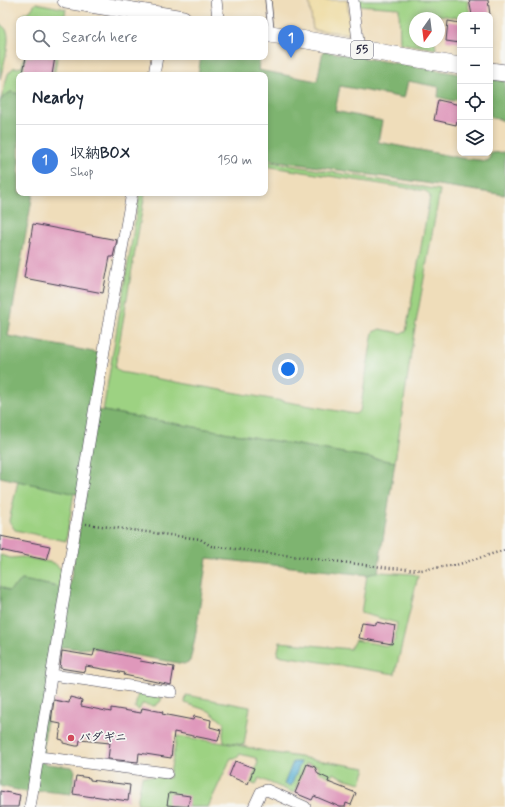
<!DOCTYPE html>
<meta charset="utf-8">
<style>
:root{--surface:#fff;--page:#f6f6f7;--text:#1f2937;--muted:#747a83;--line:#e0e1e3;--accent:#d1495b}
body{margin:0;font-family:Mynerve,"Klee One",sans-serif;background:var(--page);color:var(--text)}
.controls{position:absolute;right:12px;top:12px;display:grid;overflow:hidden;border-radius:8px;box-shadow:0 2px 6px #0003}
.controls button{width:36px;height:36px;display:grid;place-items:center;padding:0;border:0;border-bottom:1px solid var(--line);background:var(--surface);color:var(--text);font:20px sans-serif}
.compass{position:absolute;left:409px;top:12px;width:36px;height:36px;border-radius:50%;background:var(--surface);box-shadow:0 2px 6px #0003;rotate:194deg}
.you{position:absolute;left:288px;top:369px;width:14px;height:14px;margin:-10px;border:3px solid #fff;border-radius:50%;background:#1a73e8;box-shadow:0 0 0 6px #1a73e833}
.badge{display:grid;place-items:center;width:26px;height:26px;border-radius:50%;background:var(--accent);color:#fff;font-size:13px;font-weight:700}
.pin{position:absolute;translate:-50% -33px;filter:drop-shadow(0 1px 2px #0008)}
.pin::after{content:'';position:absolute;top:21px;width:14px;height:12px;background:inherit;clip-path:polygon(0 0,100% 0,50% 100%)}
.list{margin:0;padding:0;list-style:none}
h2{display:flex;justify-content:space-between;align-items:center;height:52px;margin:0;padding:0 16px;font-size:17px}
h2 small{font-size:13px;font-weight:400;color:var(--muted)}
.list li{display:grid;grid-template-columns:26px 1fr auto;gap:12px;align-items:center;box-sizing:border-box;height:72px;padding:0 16px;border-top:1px solid var(--line)}
.list b{display:block;font-size:15px;white-space:nowrap}
.list p{margin:0;font-size:13px;white-space:nowrap;color:var(--muted)}
.list em{font-size:13px;font-style:normal;color:var(--muted)}
.icon{flex:none;width:22px;height:22px;fill:none;stroke:currentColor;stroke-width:2;stroke-linecap:round;stroke-linejoin:round}
.map{position:relative;flex:none;width:505px;height:807px;overflow:hidden}
.search{position:absolute;background:var(--surface);box-shadow:0 2px 6px #0003;left:16px;top:16px;width:252px;height:44px;display:flex;align-items:center;gap:10px;box-sizing:border-box;padding:0 14px;border-radius:8px;color:var(--muted);font-size:15px}
.panel{position:absolute;background:var(--surface);box-shadow:0 2px 6px #0003;left:16px;top:72px;width:252px;height:124px;border-radius:8px}
.map>svg:first-child{display:block}
.green{fill:#9dd282;stroke:#607a5e}
.forest{fill:#7eb470;stroke:#506b56}
.sand{fill:#eeda9e;stroke:#887e6c}
.water{fill:#54add1;stroke:#3b6886}
.building{fill:#df98bb}
.lines{fill:none;stroke-linecap:round;stroke-linejoin:round}
.lane-casing{stroke:#413e4e;stroke-width:7}
.street-casing{stroke:#413e4e;stroke-width:12}
.primary-casing{stroke:#413e4e;stroke-width:18}
.path{stroke:#413e4e;stroke-width:2.5;stroke-dasharray:1 3;stroke-linecap:butt}
.lane{stroke:#fff;stroke-width:5.5}
.street{stroke:#fff;stroke-width:11}
.primary{stroke:#fff;stroke-width:17}
.poi-dot{fill:#d1495b;stroke:#f6f6f2;stroke-width:1.5}
.labels{text-anchor:middle;dominant-baseline:central;stroke-width:3.5;stroke-linejoin:round;paint-order:stroke}
.shield{fill:#f6f6f2;stroke:#626272;stroke-width:1}
.shield-label{font-size:11px;font-weight:bold;fill:#22223b}
.poi-label{font-size:12px;font-weight:bold;fill:#22223b;stroke:#f6f6f2;text-anchor:start}
</style>
<div class="map">
<svg width="505" height="807" viewBox="0 0 505 807">
<rect width="100%" height="100%" fill="#f6f6f2"/>
<filter id="ink" filterUnits="userSpaceOnUse"><feTurbulence type="fractalNoise" baseFrequency=".025" numOctaves="2"/><feDisplacementMap in="SourceGraphic" scale="8" xChannelSelector="R" yChannelSelector="G"/><feConvolveMatrix kernelMatrix="1 2 1 2 8 2 1 2 1" color-interpolation-filters="sRGB"/></filter>
<filter id="wash" filterUnits="userSpaceOnUse"><feTurbulence type="fractalNoise" baseFrequency=".012" numOctaves="4" result="noise"/><feDisplacementMap in="SourceGraphic" scale="16" xChannelSelector="R" yChannelSelector="G"/><feGaussianBlur stdDeviation="0.9" result="paint"/><feColorMatrix in="noise" values="0 0 0 0 0 0 0 0 0 0 0 0 0 0 0 0 0 1.4 0 .05"/><feComposite in="paint" operator="in"/></filter>
<g filter="url(#wash)">
<rect width="100%" height="100%" fill="#efddba"/>
<path class="green" d="M356 0H467L470 15H460V18L433 14V18H415V42H435L436 49 400 43 399 8 357 5Z
M36 3 66 9 64 19H20L24 13 30 11Z
M0 24C2 25 5 28 7 31 11 41 3 67 0 79Z
M24 57H57L54 75H19V94L11 92 4 96 0 102 8 74 13 68 22 67Z
M265 161 440 190 413 339 395 462 103 411 140 193H145L115 368 120 372 355 414 360 411 373 332 380 329 400 333 406 332 430 196 426 191 265 166Z
M18 481 74 493 66 541 15 530 9 521Z
M0 555 11 558 22 557 54 563 61 569 60 587 22 580 9 591 0 586Z
M379 572 413 574 418 576 395 674 277 655 280 642 350 649 355 640 388 646 395 640 397 623 361 613 367 575Z
M138 693 162 698 160 702 155 706 142 704 139 710 135 708Z
M186 695 250 707 244 745 224 742 223 735 224 723 209 711 185 703Z
M177 736 237 745 269 752 366 768 361 783 346 779 333 773 331 777 319 772 318 766 306 763 294 793 259 778 256 785 251 783 258 762 256 758 240 754 237 758H231L208 807H167L137 803 142 776 169 778Z"/>
<path class="forest" d="M323 51 460 74V97L453 101 438 97 439 87 408 81 404 98 340 86 335 111 382 121 378 142 461 158 488 161 491 153 505 152V195L265 159V75H198L201 57H260L258 70 317 81Z
M490 79 505 81V121L497 119 490 117Z
M11 92 19 94V193H33L8 336 99 353 92 409 395 462 378 572 367 575 207 558 195 638 190 661 184 664 94 648 79 649 63 647 54 650 42 762 47 764 72 767 75 771 71 794 44 791 35 792H26L0 786V586L9 591 22 580 69 589 85 496 0 477V102L4 96Z"/>
<path class="sand" d="M309 0H347L351 34 313 30Z"/>
<path class="water" d="M293 762H301L291 786 284 784Z"/>
<g id="blocks">
<path class="building" d="M469 0H488L490 15H472Z
M448 21 460 23V43L446 41Z
M26 57H55L52 75H33L23 73Z
M438 100 460 105V121H457L456 125 434 120Z
M33 224 117 240 113 257H110L103 293 24 278Z
M0 536 50 546 46 560 0 550Z
M376 622 395 626 392 644 359 638 362 623 376 625Z
M95 649 141 659 140 661 174 667 171 685 124 675 125 673 86 666 85 672 60 668 62 651 93 656Z
M70 697 82 700 81 706 111 712V708L141 713 142 708 163 712 162 714 193 720 194 716 211 720 210 727 221 730 218 741 174 732 171 758 139 753 138 762 108 759 110 743 80 740 79 746H76L63 743V740L59 739 61 724 51 722 54 700 69 703Z
M235 761 254 768 248 784 229 776Z
M307 764 315 767 318 774 329 779 328 782 356 793 351 805 346 803 345 807H340L314 796 312 800 295 793Z
M76 776 90 778V780L130 785 128 801 93 796V797L73 794Z
M0 791 20 795 18 807H0Z
M169 793 190 796 188 807 167 805Z"/>
</g>
</g>
<g filter="url(#ink)">
<use href="#blocks" fill-opacity="0" stroke="#413e4e" stroke-width="1"/>
<g class="lines">
<g class="lane-casing">
<path id="lane" d="M268 0 271 31"/>
</g>
<g class="street-casing">
<path id="street" d="M216 0 218 19
M353 0 359 49
M154 75 157 57
M52 675 172 692
M39 757 167 773
M30 807 107 332 132 193
M254 807 261 792 267 790 305 807"/>
</g>
<g class="primary-casing">
<path id="primary" d="M66 0 183 19
M265 33 460 66
M490 71 505 73"/>
</g>
<path class="path" d="M86 524 200 539 211 546 390 568 421 570 456 565 505 550"/>
<use href="#lane" class="lane"/>
<use href="#street" class="street"/>
<use href="#primary" class="primary"/>
</g>
</g>
<circle class="poi-dot" cx="71" cy="738" r="4"/>
<g class="labels">
<rect class="shield" x="351" y="41" width="22" height="18" rx="3"/>
<g class="shield-label">
<text x="362" y="50">55</text>
</g>
<g class="poi-label">
<text x="79" y="738">バダギニ</text>
</g>
</g>
</svg>
<div class="controls">
<button>+</button>
<button>−</button>
<button><svg class="icon" aria-label="locate" viewBox="0 0 24 24"><circle cx="12" cy="12" r="6"/><path d="M12 2v4M12 18v4M2 12h4M18 12h4"/></svg></button>
<button><svg class="icon" aria-label="layers" viewBox="0 0 24 24"><path d="M12 4l9 5-9 5-9-5zM3 14l9 5 9-5"/></svg></button>
</div>
<svg class="compass" viewBox="-18 -18 36 36"><path d="M0-13l5 13h-10z" fill="#e53935"/><path d="M0 13l5-13h-10z" fill="#747a83"/></svg>
<div class="you"></div>
<div class="pin badge" style="left:291px;top:58px;background:#3f7fe0">1</div>
<div class="search"><svg class="icon" aria-label="search" viewBox="0 0 24 24"><circle cx="10" cy="10" r="6"/><path d="M15 15l6 6"/></svg>Search here</div>
<section class="panel">
<h2>Nearby<small></small></h2>
<ul class="list">
<li><span class="badge" style="background:#3f7fe0">1</span><div><b>収納BOX</b><p>Shop</p></div><em>150 m</em></li>
</ul>
</section>
</div>
